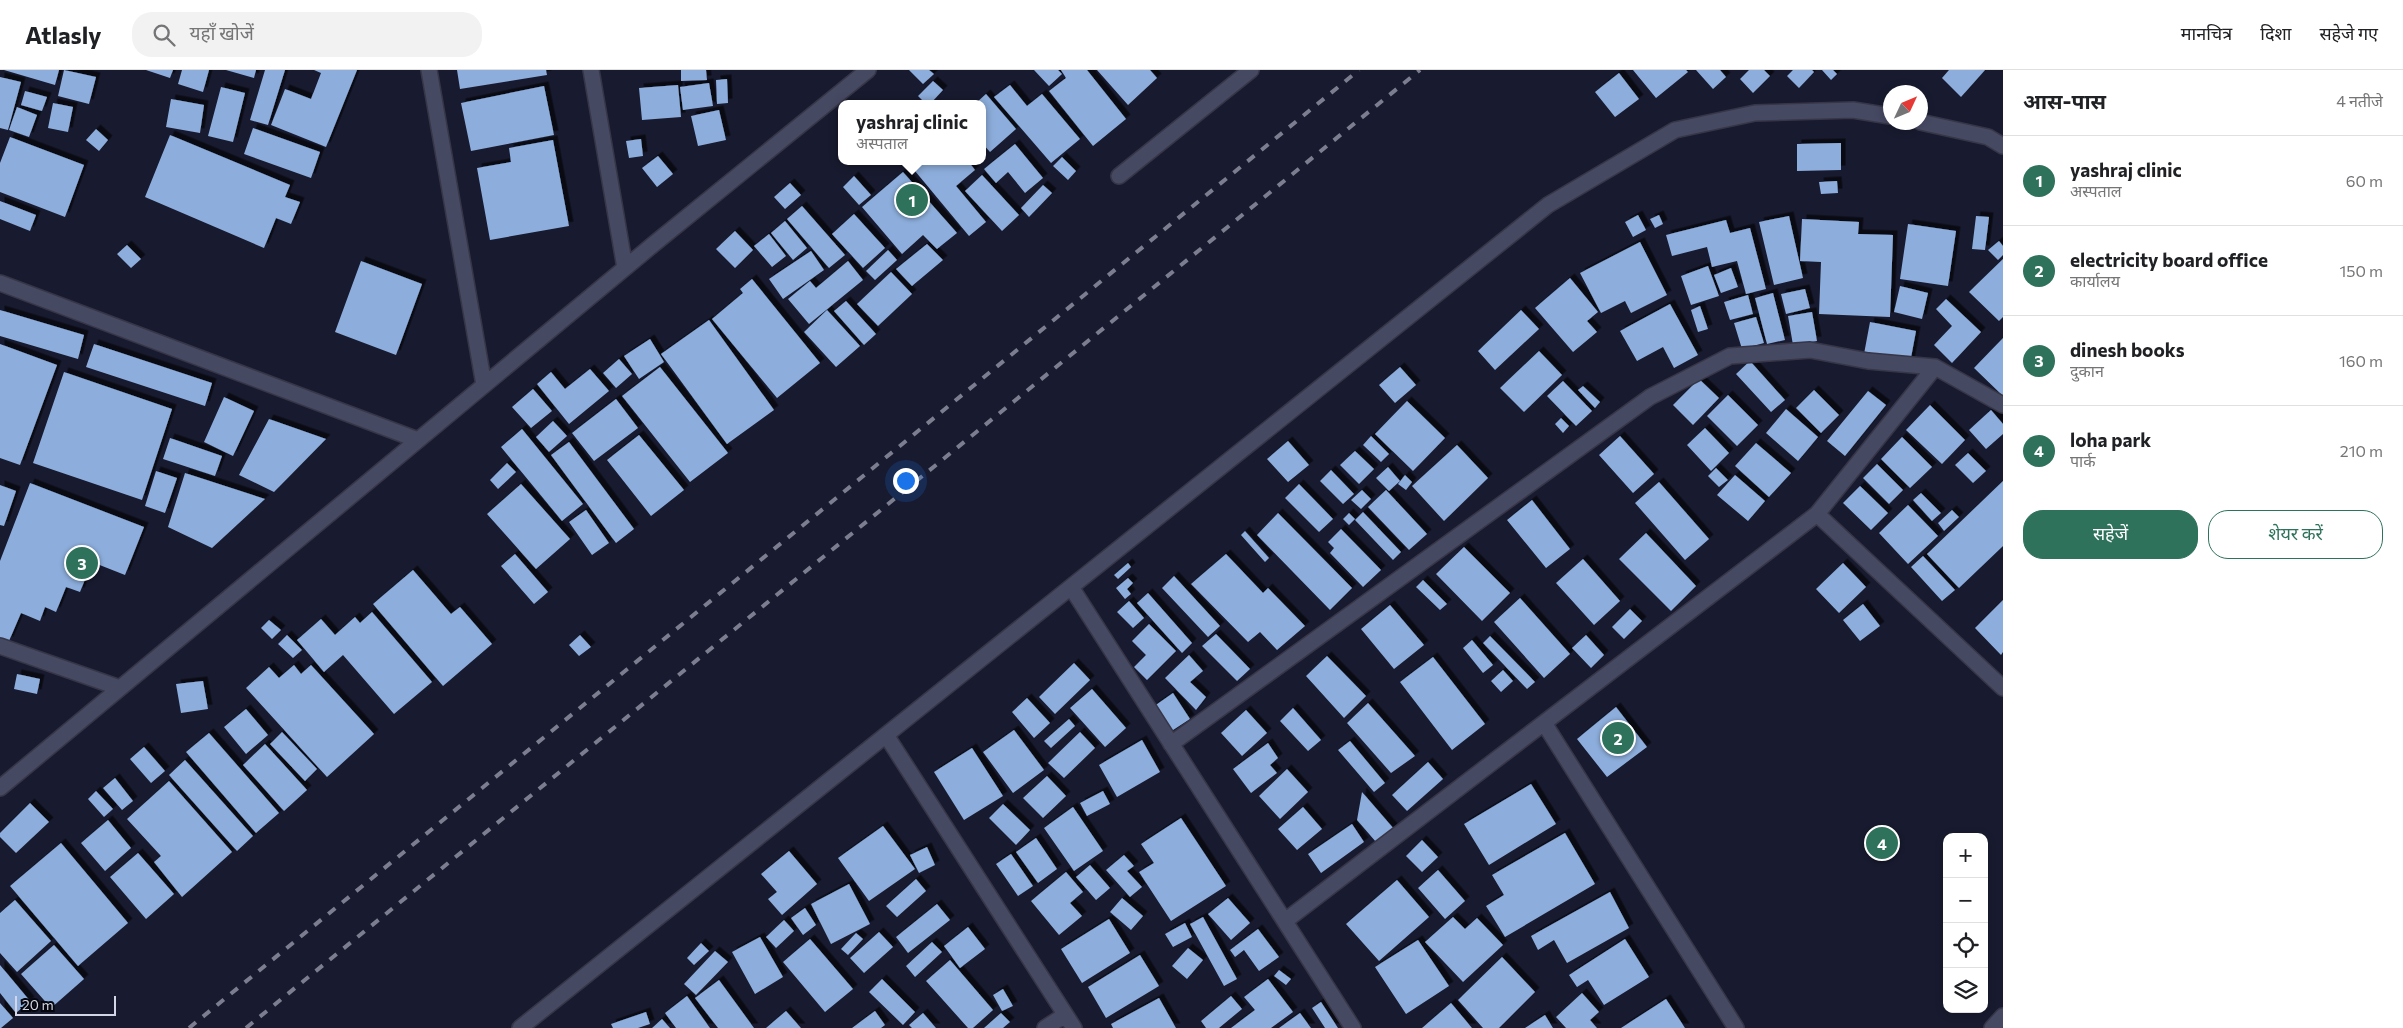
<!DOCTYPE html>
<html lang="hi">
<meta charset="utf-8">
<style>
:root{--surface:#fff;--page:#f2f2f2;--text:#202124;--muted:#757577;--line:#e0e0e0;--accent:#2f725c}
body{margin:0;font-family:Commissioner,"Noto Sans Devanagari",sans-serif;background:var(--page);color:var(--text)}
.controls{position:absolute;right:15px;bottom:15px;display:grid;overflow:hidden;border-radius:10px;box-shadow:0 2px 8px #0003}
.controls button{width:45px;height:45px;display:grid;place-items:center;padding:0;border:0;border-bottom:1px solid var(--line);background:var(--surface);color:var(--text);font:25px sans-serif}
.compass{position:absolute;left:1883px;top:15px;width:45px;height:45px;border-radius:50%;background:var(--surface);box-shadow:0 2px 8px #0003;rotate:46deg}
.scale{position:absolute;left:15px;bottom:12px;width:101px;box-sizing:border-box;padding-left:5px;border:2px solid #d4d6e5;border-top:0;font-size:14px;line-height:18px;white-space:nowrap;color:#d4d6e5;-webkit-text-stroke:4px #05060e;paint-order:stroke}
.you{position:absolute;left:905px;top:410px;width:18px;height:18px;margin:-12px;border:4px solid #fff;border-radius:50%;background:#1a73e8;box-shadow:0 0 0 8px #1a73e833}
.badge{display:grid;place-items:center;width:32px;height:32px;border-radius:50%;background:var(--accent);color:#fff;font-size:16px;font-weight:700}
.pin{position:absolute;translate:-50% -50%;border:2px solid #fff;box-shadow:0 1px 5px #0006}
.popup{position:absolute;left:838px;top:30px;width:148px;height:65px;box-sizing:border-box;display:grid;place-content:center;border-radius:10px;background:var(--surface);filter:drop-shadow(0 1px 4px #0005);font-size:16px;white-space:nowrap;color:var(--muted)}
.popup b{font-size:19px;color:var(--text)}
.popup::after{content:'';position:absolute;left:50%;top:100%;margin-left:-10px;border:10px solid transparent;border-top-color:var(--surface)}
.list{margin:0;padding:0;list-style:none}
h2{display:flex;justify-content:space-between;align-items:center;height:65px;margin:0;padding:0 20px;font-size:21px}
h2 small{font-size:16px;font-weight:400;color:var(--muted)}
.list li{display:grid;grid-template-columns:32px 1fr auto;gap:15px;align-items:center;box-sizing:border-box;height:90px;padding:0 20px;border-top:1px solid var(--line)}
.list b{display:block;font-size:19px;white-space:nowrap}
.list p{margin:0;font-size:16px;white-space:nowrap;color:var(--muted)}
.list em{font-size:16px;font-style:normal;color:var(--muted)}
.actions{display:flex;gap:10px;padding:15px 20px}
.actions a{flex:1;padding:11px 0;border:1px solid var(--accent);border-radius:20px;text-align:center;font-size:18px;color:var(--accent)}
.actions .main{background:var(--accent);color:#fff}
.icon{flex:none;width:28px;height:28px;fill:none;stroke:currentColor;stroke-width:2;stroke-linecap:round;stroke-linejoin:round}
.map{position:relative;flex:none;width:2003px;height:958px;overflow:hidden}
header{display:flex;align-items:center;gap:30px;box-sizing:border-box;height:70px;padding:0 25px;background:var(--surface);border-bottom:1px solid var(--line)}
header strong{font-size:24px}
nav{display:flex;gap:28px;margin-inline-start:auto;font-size:18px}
.search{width:350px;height:45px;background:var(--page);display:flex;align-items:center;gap:12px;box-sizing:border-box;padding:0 18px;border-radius:20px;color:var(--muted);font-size:19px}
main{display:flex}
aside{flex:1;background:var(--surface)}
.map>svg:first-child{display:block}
.building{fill:#8daedc;filter:url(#shadow)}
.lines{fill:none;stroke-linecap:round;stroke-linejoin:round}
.minor-casing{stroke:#373648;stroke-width:18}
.minor{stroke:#464962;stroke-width:15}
.rail{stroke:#7c7e90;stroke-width:4;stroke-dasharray:9 9;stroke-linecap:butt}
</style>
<header>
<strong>Atlasly</strong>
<div class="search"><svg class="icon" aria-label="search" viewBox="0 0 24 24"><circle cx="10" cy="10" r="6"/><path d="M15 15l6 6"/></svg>यहाँ खोजें</div>
<nav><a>मानचित्र</a><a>दिशा</a><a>सहेजे गए</a></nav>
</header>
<main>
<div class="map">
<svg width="2003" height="958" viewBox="0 0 2003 958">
<defs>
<filter id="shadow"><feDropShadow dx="4.5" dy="-4.5" stdDeviation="0" flood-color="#0009"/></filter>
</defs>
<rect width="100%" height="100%" fill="#181a2f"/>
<path class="building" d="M4 0H59L55 15Z
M64 0 96 7 89 34 58 26Z
M146 0H173L170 8Z
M182 0H209L203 22 178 14Z
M226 0H256L254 8Z
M265 0H285L268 55 250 50Z
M314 0H357L326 77 271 55 285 19 311 29 321 3Z
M457 0H546L547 5 460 19Z
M681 0H706L707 10 681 11Z
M909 0H929L934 4 923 14Z
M1034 0H1058L1062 4 1049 16Z
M1061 0H1087L1126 49 1093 76 1049 21 1066 8Z
M1097 0H1150L1157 8 1128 35Z
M1633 0H1686L1688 2 1656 28Z
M1696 0H1720L1726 7 1713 19Z
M1749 0H1764L1770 6 1753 23 1740 9Z
M1793 0H1812L1814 2 1799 18 1787 6Z
M1822 0H1833L1837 4 1831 10Z
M1949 0H1985L1961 27 1942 8Z
M1619 3 1639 29 1615 47 1595 22Z
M0 7 21 12 8 60 0 58Z
M727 9 728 33 717 34 716 10Z
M933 11 943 20 930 34H926L918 26Z
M709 13 713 36 683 40 680 17Z
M678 15 681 47 642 50 639 18Z
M1010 15 1027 36 1042 24 1080 69 1051 93 994 27Z
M544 16 554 65 471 81 461 33Z
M221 17 245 23 233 72 208 66Z
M25 21 47 27 42 41 21 35Z
M986 24 1016 59 990 82 982 73V34H975Z
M171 29 204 35 200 63 166 57Z
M53 33 73 37 68 62 48 58Z
M17 37 37 45 29 67 9 60Z
M719 40 726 70 698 76 691 46Z
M253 58 320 82 311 108 244 84Z
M96 59 108 70 99 81 86 70Z
M170 65 290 115 285 127 300 132 291 154 276 148 264 178 145 127Z
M10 67 84 95 65 147 0 122V93Z
M641 69 643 86 629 88 626 71Z
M553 70 569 156 490 170 477 98 511 92 509 78Z
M1841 73V100L1797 101V74Z
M1015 74 1043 108 1025 123 1008 102 996 113 984 99Z
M658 86 673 104 657 117 642 98Z
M1062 87 1076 101 1068 110 1053 96Z
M915 91H968L975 100 956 116 986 152 969 166 910 95Z
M903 102 957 163 937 179 923 165 902 184 862 137Z
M982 105 1019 145 1002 161 965 121Z
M854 106 871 125 859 135 843 117Z
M1837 111 1838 123 1821 124 1819 112Z
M790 113 801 125 785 139 774 127Z
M1043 115 1052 123 1029 147 1021 138Z
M0 131 36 145 30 161 0 149Z
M802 136 845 185 829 198 787 149Z
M854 144 885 178 863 198 832 164Z
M1638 145 1646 160 1633 167 1625 152Z
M1659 145 1663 154 1655 158 1650 149Z
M1789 146 1803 208 1774 215 1759 152Z
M1976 146 1989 147 1985 180 1972 179Z
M1802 149 1859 152 1858 164 1893 165 1890 247 1819 244 1821 192 1800 191Z
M1726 150 1730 163 1750 158 1766 219 1746 224 1737 191 1712 197 1707 177 1672 186 1666 165Z
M785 151 807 178 793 190 771 163Z
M1908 154 1956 161 1948 216 1900 209Z
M735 161 753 180 735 198 716 179Z
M769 164 786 186 772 197 754 176Z
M1999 171 2003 176V185L1998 190 1988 180Z
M1640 172 1667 225 1631 243 1625 231 1601 243 1580 203Z
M927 174 943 190 912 216 896 199Z
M127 175 141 189 131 198 117 184Z
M888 180 897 190 875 210 866 201Z
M811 181 824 200 783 229 769 209Z
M2003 189V247L1999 251 1969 222Z
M361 191 422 214 396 285 335 262Z
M848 191 863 210 809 254 788 229 810 211 816 218Z
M1708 196 1719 226 1691 235 1681 206Z
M1731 198 1738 217 1721 223 1714 205Z
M891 202 912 224 878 256 857 234Z
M1570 208 1598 242 1587 251 1597 262 1573 282 1535 238Z
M752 209 820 293 777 328 712 249 743 223 740 219Z
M1900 216 1928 223 1922 249 1894 242Z
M1805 219 1810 238 1786 244 1781 224Z
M1773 223 1785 270 1767 274 1755 228Z
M1748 225 1753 244 1730 250 1724 232Z
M1946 229 1981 262 1952 293 1934 275 1952 256 1936 239Z
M846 231 876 264 864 275 834 241Z
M1670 234 1698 285 1674 298 1663 277 1637 291 1620 261Z
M1700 236 1708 259 1698 262 1691 240Z
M0 240 84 265 78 289 0 266Z
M827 240 860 276 836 297 804 262Z
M1521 240 1539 259 1495 300 1478 281Z
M1812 242 1817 271 1793 275 1788 246Z
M1756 247 1764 273 1742 279 1734 253Z
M709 250 774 340 727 374 661 284Z
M1870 252 1916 261 1910 293 1864 284Z
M2003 268V326L1974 298Z
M650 269 664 292 639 309 624 286Z
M0 274 57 295 20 395 0 388Z
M94 274 212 313 205 336 86 297Z
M1539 281 1562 305 1524 342 1500 318Z
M619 289 632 304 616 318 603 303Z
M1750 291 1785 330 1771 342 1736 304Z
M660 297 728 383 690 412 622 326Z
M1400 297 1416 315 1395 333 1379 315Z
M590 299 609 321 569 354 537 314 551 302 565 319Z
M64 302 172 339 142 430 33 393Z
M1699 309 1719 328 1693 355 1673 335Z
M1563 311 1592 341 1576 356 1547 326Z
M1583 316 1600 332 1595 338 1578 320Z
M533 319 552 341 531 358 512 337Z
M1814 320 1839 345 1821 363 1796 338Z
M1868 321 1886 335 1845 386 1827 371Z
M1728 325 1758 355 1737 376 1707 346Z
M224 327 254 341 233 386 204 372Z
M616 329 638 358 594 391 572 363Z
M1407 331 1445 368 1413 401 1375 364Z
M1930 335 1965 370 1942 394 1906 360Z
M1786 339 1818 367 1798 391 1766 363Z
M1991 340 2003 354V364L1986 379 1969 360Z
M1561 348 1569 356 1563 363 1555 354Z
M269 349 326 369 274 422 239 405Z
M553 351 567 366 549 382 536 367Z
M1705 358 1729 383 1711 401 1687 375Z
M522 359 583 434 562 451 501 377Z
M639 365 684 420 651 446 607 390Z
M1371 366 1389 384 1381 392 1363 375Z
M1620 366 1654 404 1633 423 1599 385Z
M1902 367 1932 397 1910 418 1881 389Z
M170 368 222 386 215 406 163 389Z
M1288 371 1309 395 1288 412 1267 389Z
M569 372 634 459 616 473 551 385Z
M1756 373 1791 403 1769 427 1735 396Z
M1457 375 1488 408 1444 451 1412 416Z
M1355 381 1374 399 1359 414 1340 395Z
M1968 383 1986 401 1973 413 1955 395Z
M507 393 516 402 498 419 490 410Z
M1877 394 1903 420 1889 434 1863 408Z
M1388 397 1400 411 1389 421 1376 408Z
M1716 398 1728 410 1719 417 1708 406Z
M1331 400 1354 424 1343 434 1320 411Z
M156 401 177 408 165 443 145 436Z
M185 403 265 429 212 478 168 457Z
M1405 405 1412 412 1406 420 1398 414Z
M1735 405 1765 431 1748 451 1717 425Z
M2003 411V476L1959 518 1927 484Z
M1659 412 1709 469 1685 490 1635 433Z
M30 413 144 457 125 505 92 492 80 522 66 517 56 542 45 537 40 551 21 543 9 571 0 568V491Z
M521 414 570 469 536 499 487 444Z
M1299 414 1333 449 1319 462 1285 428Z
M0 415 16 421 4 456 0 455Z
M1860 416 1888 443 1871 460 1843 433Z
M1362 420 1371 429 1361 439 1351 430Z
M1386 420 1427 464 1409 480 1368 437Z
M1921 423 1941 443 1932 451 1913 430Z
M1532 430 1570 479 1546 498 1507 450Z
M1908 435 1938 466 1908 494 1879 463Z
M586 440 609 473 592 485 569 452Z
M1952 440 1959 447 1944 461 1938 453Z
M1363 442 1401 482 1393 490 1355 450Z
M1278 443 1352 518 1330 540 1257 465Z
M1349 443 1355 449 1349 455 1343 449Z
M1341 459 1381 500 1363 517 1330 483 1334 478 1328 472Z
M1245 461 1269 488 1265 492 1241 465Z
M1646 463 1696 516 1671 541 1619 489Z
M1464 477 1510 523 1482 551 1436 504Z
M515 484 548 522 534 534 501 496Z
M1226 484 1263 523 1268 518 1305 556 1277 580 1260 562 1248 572 1191 514Z
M1923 486 1955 520 1942 531 1911 497Z
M1583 489 1620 531 1594 555 1556 513Z
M1128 493 1131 497 1118 509 1114 505Z
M1843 493 1866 517 1839 543 1816 519Z
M413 500 451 544 460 537 492 574 443 616 373 534Z
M1174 506 1220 556 1208 567 1162 518Z
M1128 508 1133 513 1127 519 1131 524 1125 529 1116 518Z
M1423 510 1447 534 1440 540 1416 517Z
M1148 523 1192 573 1182 583 1137 533Z
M1520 528 1570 584 1544 608 1494 552Z
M2003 530V582L2001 585 1975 558Z
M1129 531 1144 548 1133 558 1117 542Z
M1863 534 1880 556 1860 571 1843 550Z
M1390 535 1424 575 1394 599 1361 559Z
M1630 539 1642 551 1624 569 1612 557Z
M372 542 432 612 394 644 343 585 324 602 297 570 321 549 335 565 355 547 360 553Z
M269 550 281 560 272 569 261 558Z
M1149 554 1176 581 1147 610 1134 597 1146 585 1132 571Z
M1216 564 1250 599 1237 611 1202 576Z
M287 565 302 580 293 588 278 574Z
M580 565 591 577 579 586 569 575Z
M1586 565 1604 585 1591 598 1572 578Z
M1490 566 1535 612 1527 619 1483 573Z
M1472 570 1493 595 1483 603 1463 578Z
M1189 585 1203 601 1190 612 1206 627 1196 640 1165 608Z
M1327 586 1366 626 1344 648 1306 606Z
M1433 587 1485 654 1452 680 1400 612Z
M1074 593 1090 610 1055 644 1039 627Z
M294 595 301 604 311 595 374 664 327 707 246 618 269 597 279 608Z
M1503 600 1513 611 1501 622 1491 611Z
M17 604 40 609 37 624 14 619Z
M203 611 208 639 181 643 176 614Z
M1092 619 1126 658 1105 677 1070 638Z
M1173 623 1190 649 1170 662 1153 637Z
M1027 628 1050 653 1034 668 1012 642Z
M1368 633 1415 686 1391 703 1347 653Z
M1616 637 1647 677 1607 707 1577 669Z
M1293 638 1321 670 1308 681 1280 651Z
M246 639 268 665 246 684 224 657Z
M1246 640 1267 663 1242 686 1221 663Z
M1069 649 1075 656 1051 678 1044 671Z
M1014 660 1044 700 1013 723 983 682Z
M282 662 317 699 305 711 270 674Z
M1080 662 1095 678 1064 708 1048 693Z
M209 663 279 743 256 763 186 682Z
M1142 670 1160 702 1117 727 1099 695Z
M1350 671 1385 713 1374 722 1338 680Z
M1268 673 1278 688 1270 695 1277 703 1251 723 1233 699Z
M265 674 307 720 284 741 243 695Z
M144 677 165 701 151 713 130 689Z
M972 678 1003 726 964 750 934 702Z
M185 690 253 766 237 781 169 705Z
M1428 692 1443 709 1407 741 1392 725Z
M1287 699 1308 722 1280 749 1259 726Z
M1047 706 1066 726 1043 748 1023 728Z
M115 708 133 731 122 740 103 718Z
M169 711 232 782 182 827 154 792 161 786 127 749Z
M1531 714 1556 754 1489 795 1464 754Z
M96 721 113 739 104 747 88 729Z
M1103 721 1110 734 1087 746 1080 733Z
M1362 722 1394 759 1376 772 1357 750Z
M30 733 49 752 16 783 0 767V763Z
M1003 734 1030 760 1016 775 989 748Z
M1073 737 1103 781 1074 801 1044 758Z
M1303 737 1322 759 1297 780 1278 759Z
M1181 748 1226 816 1171 851 1139 802 1154 793 1141 774Z
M108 750 131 778 105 801 81 773Z
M1352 754 1364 772 1321 803 1308 784Z
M883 756 915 799 869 831 838 788Z
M1565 763 1595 814 1505 867 1486 836 1504 825 1492 805Z
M1036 768 1057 799 1038 813 1016 782Z
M1422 770 1438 787 1422 802 1406 786Z
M61 773 128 853 78 896 10 816Z
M927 777 935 795 919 803 910 785Z
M789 781 817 814 782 845 768 829 777 822 761 804Z
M138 783 174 824 146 849 110 807Z
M1011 784 1033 816 1018 826 996 794Z
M1124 785 1134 796 1127 801 1142 817 1130 827 1106 800Z
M1090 795 1110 818 1096 830 1076 807Z
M1438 800 1465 831 1445 849 1418 818Z
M1066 802 1083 822 1070 833 1082 846 1059 865 1031 831Z
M916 809 926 821 897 847 886 836Z
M1397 810 1429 847 1379 891 1346 854Z
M849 814 870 854 831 874 811 834Z
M1610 822 1629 858 1567 893 1554 870 1538 880 1531 866Z
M1122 828 1143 846 1131 860 1110 842Z
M1228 828 1250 853 1231 870 1208 844Z
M15 830 51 871 17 902 0 883V843Z
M937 834 950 850 908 883 896 867Z
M805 838 816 855 803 865 791 848Z
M1203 847 1237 909 1224 916 1190 854Z
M1453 847 1465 859 1477 848 1503 875 1463 912 1425 872Z
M1109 849 1130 883 1082 913 1061 879Z
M784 850 794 861 776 878 766 867Z
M1185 853 1192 867 1173 877 1165 864Z
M968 857 985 879 960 898 944 876Z
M1258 859 1279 887 1259 901 1244 880 1235 887 1230 880Z
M879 862 893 877 864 903 850 888Z
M856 863 863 869 848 885 841 879Z
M760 867 783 907 755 924 732 882Z
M810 869 853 919 825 942 783 892Z
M1625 869 1649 907 1604 935 1588 910 1577 917 1569 905Z
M1418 870 1449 916 1406 944 1375 897Z
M932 872 942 882 915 907 906 896Z
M701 873 709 881 694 895 687 888Z
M54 875 84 909 51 938 21 904Z
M1188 878 1203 890 1187 909 1172 896Z
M715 881 728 892 696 925 684 914Z
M1140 885 1159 916 1106 948 1088 917Z
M1502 887 1535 922 1499 958H1483L1458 930Z
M950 890 993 940 973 958H968L926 911Z
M0 895 30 931 16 943 0 923Z
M1279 900 1291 909 1286 915 1274 906Z
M882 909 915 942 903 955 869 922Z
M1268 909 1293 942 1271 958H1231L1255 940 1244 927Z
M719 910 754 958H718L695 928Z
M1003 919 1013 936 1002 941 993 925Z
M1582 923 1599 942 1590 950 1597 958H1566L1556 947Z
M687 926 710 958H676L665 943Z
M1231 926 1242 939 1219 958H1206L1201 951Z
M1159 928 1176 958H1113L1111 954Z
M1666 929 1685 958H1621Z
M1321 932 1338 958H1325L1312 938Z
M0 933 13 948 1 958H0Z
M1451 933 1472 958H1422Z
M786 941 801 958H766Z
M875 941 885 955 881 958H852Z
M646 942 650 954 638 958H613L611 954Z
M923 943 936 958H912L909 955Z
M1001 943 1010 952 1003 958H984Z
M1300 943 1311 958H1279Z
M1545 945 1553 958H1525Z
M662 949 670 958H652Z"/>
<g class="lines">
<g class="minor-casing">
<path id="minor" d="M429 0 484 315
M591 0 625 198
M1920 52 1988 67 2003 76
M1119 106 1251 0
M0 213 418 370
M1817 444 2003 618
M1071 517 1353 958
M0 576 120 618
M1544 653 1736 958
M886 665 1074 958
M1171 674 1650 327 1730 286 1810 280 1868 291 1935 297 2003 335
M0 718 655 173 868 0
M1285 851 1817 444 1935 297
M520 958 1548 135 1675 60 1755 43 1853 40 1890 46
M1045 958 1065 945
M1992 958 2003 946"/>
</g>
<use href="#minor" class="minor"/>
<path class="rail" d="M189 958 1359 0
M246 958 1420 0"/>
</g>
</svg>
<div class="controls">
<button>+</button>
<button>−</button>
<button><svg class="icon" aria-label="locate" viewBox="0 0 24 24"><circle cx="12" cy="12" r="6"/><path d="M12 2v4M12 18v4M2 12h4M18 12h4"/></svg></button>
<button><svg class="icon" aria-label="layers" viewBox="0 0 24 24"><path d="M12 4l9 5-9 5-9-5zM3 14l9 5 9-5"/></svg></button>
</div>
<svg class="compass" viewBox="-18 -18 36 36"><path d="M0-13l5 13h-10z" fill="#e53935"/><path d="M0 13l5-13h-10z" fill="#757577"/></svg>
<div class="scale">20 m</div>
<div class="you"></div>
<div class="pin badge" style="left:912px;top:130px">1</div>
<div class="popup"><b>yashraj clinic</b>अस्पताल</div>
<div class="pin badge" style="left:1618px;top:668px">2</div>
<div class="pin badge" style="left:82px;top:493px">3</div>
<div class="pin badge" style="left:1882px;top:773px">4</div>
</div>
<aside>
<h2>आस-पास<small>4 नतीजे</small></h2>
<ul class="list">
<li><span class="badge">1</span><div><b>yashraj clinic</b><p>अस्पताल</p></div><em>60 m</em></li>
<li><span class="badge">2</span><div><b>electricity board office</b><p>कार्यालय</p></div><em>150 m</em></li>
<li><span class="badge">3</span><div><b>dinesh books</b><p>दुकान</p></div><em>160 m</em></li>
<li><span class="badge">4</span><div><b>loha park</b><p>पार्क</p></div><em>210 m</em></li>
</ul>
<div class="actions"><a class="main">सहेजें</a><a>शेयर करें</a></div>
</aside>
</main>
